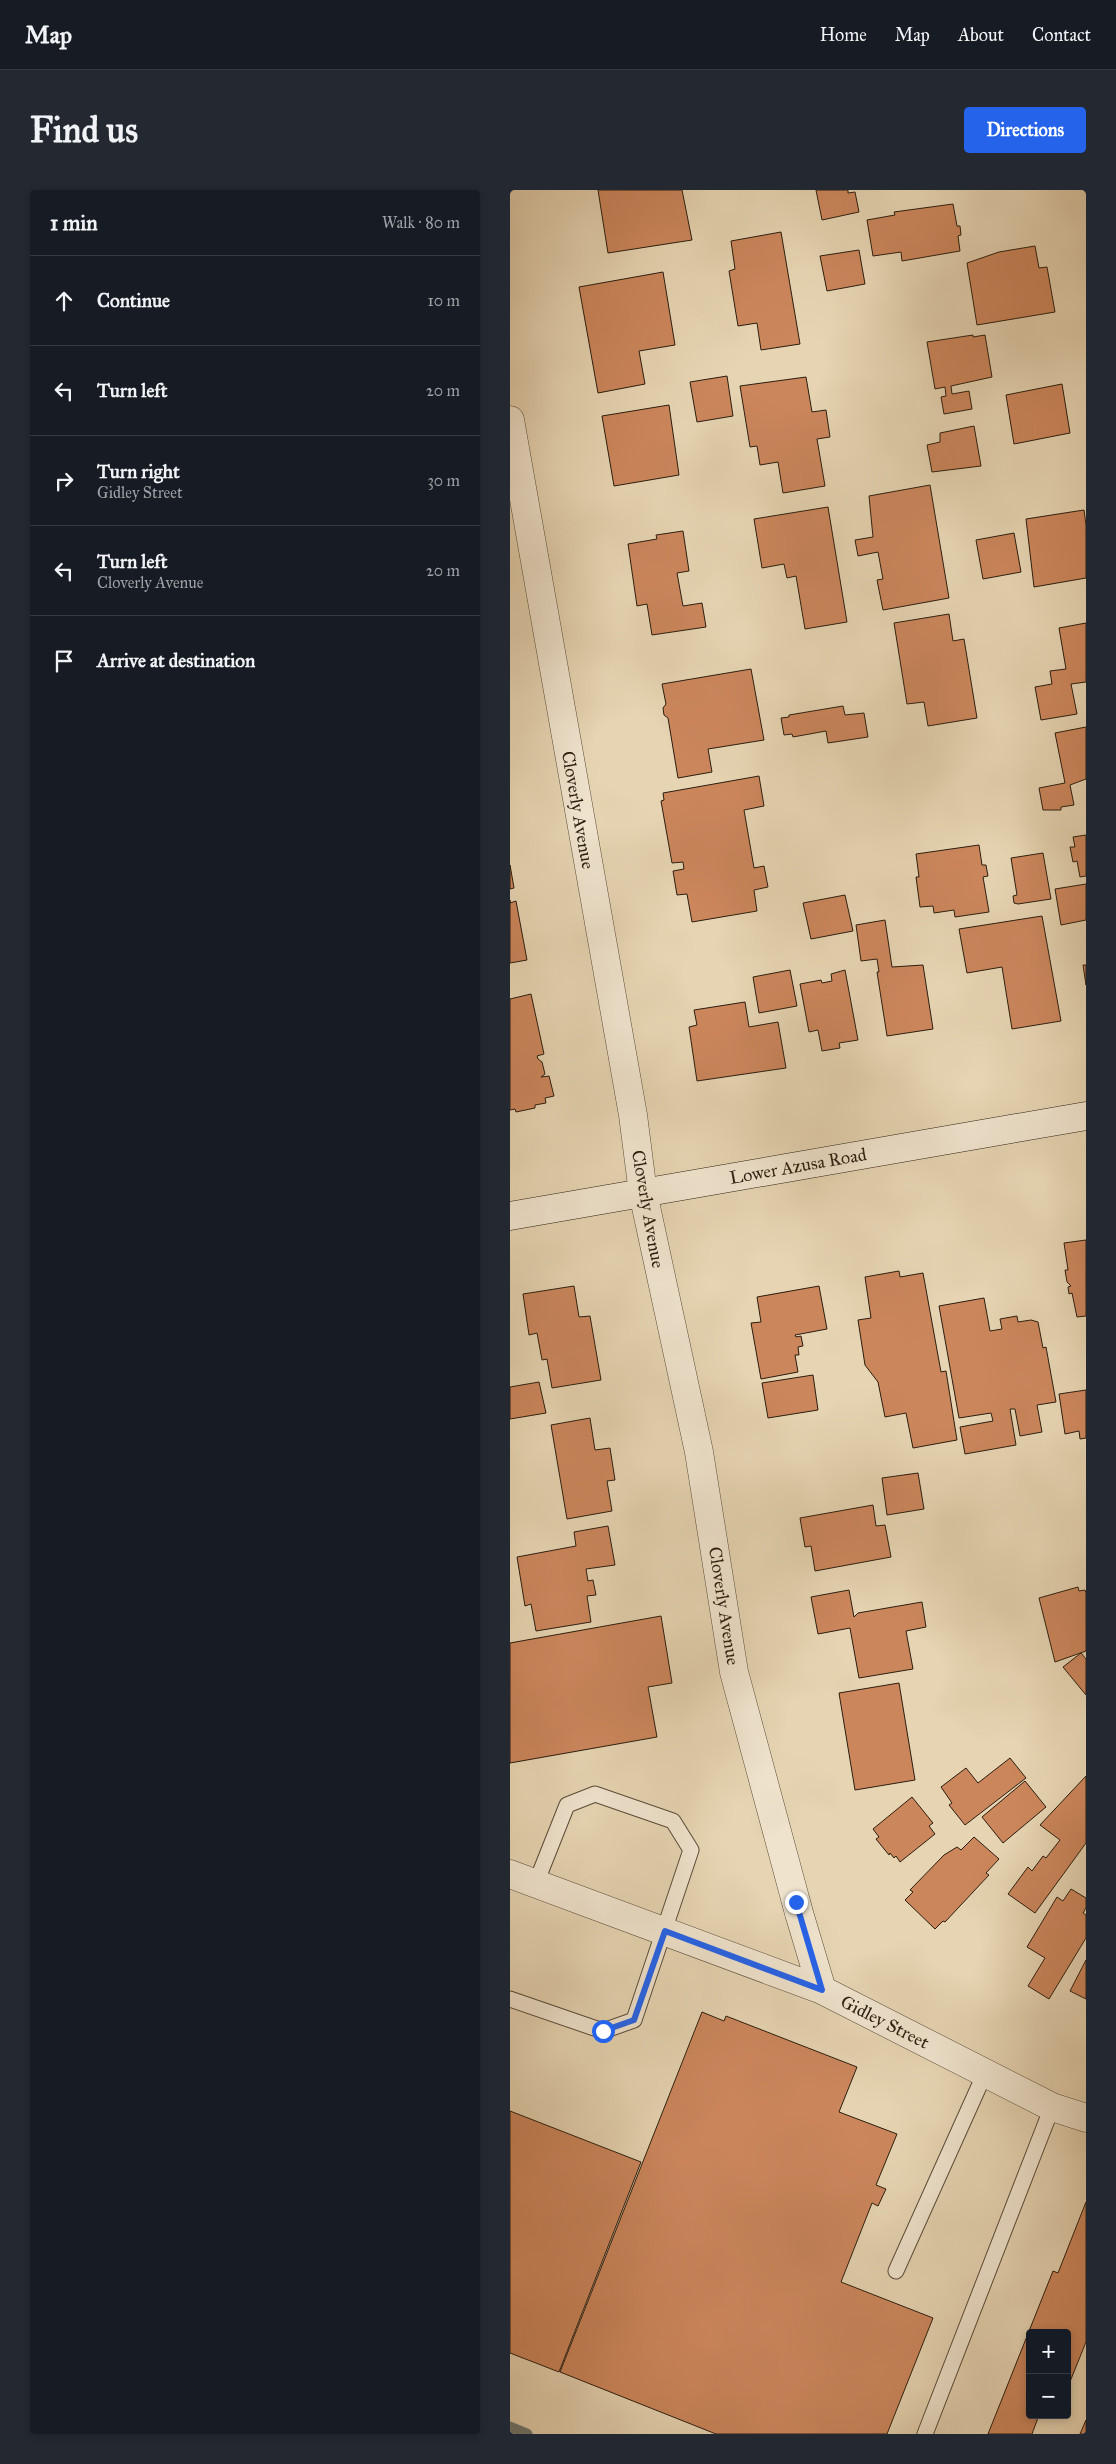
<!DOCTYPE html>
<meta charset="utf-8">
<style>
:root{--surface:#171b24;--page:#242831;--text:#f1f3f6;--muted:#9ea1a6;--line:#363941;--accent:#2563eb}
body{margin:0;font-family:"IM FELL Great Primer",serif;background:var(--page);color:var(--text)}
.controls{position:absolute;right:15px;bottom:15px;display:grid;overflow:hidden;border-radius:5px;box-shadow:0 2px 8px #0003}
.controls button{width:45px;height:45px;display:grid;place-items:center;padding:0;border:0;border-bottom:1px solid var(--line);background:var(--surface);color:var(--text);font:25px sans-serif}
.stop{position:absolute;width:15px;height:15px;margin:-11px;border:4px solid #2563eb;border-radius:50%;background:#fff}
.stop.end{background:#2563eb;border-color:#fff;box-shadow:0 1px 5px #0008}
.list{margin:0;padding:0;list-style:none}
h2{display:flex;justify-content:space-between;align-items:center;height:65px;margin:0;padding:0 20px;font-size:21px}
h2 small{font-size:16px;font-weight:400;color:var(--muted)}
.list li{display:grid;grid-template-columns:32px 1fr auto;gap:15px;align-items:center;box-sizing:border-box;height:90px;padding:0 20px;border-top:1px solid var(--line)}
.list b{display:block;font-size:19px;white-space:nowrap}
.list p{margin:0;font-size:16px;white-space:nowrap;color:var(--muted)}
.list em{font-size:16px;font-style:normal;color:var(--muted)}
.icon{flex:none;width:28px;height:28px;fill:none;stroke:currentColor;stroke-width:2;stroke-linecap:round;stroke-linejoin:round}
.map{position:relative;flex:none;width:576px;height:2244px;overflow:hidden;border-radius:5px}
header{display:flex;align-items:center;gap:30px;box-sizing:border-box;height:70px;padding:0 25px;background:var(--surface);border-bottom:1px solid var(--line)}
header strong{font-size:24px}
nav{display:flex;gap:28px;margin-inline-start:auto;font-size:18px}
.intro{display:flex;align-items:center;justify-content:space-between;box-sizing:border-box;height:120px;padding:0 30px}
h1{margin:0;font-size:35px}
.button{padding:12px 22px;border-radius:5px;background:var(--accent);color:#fff;font-size:18px;font-weight:700}
main{display:flex;gap:30px;padding:0 30px}
aside{flex:1;background:var(--surface);border-radius:5px;box-shadow:0 2px 8px #0003}
.map>svg:first-child{display:block}
.lines{fill:none;stroke-linecap:round;stroke-linejoin:round}
.stream{stroke:#6d7972;stroke-width:11}
.building{fill:#cc865c;stroke:#2a1d0f}
.service-casing{stroke:#594b38;stroke-width:17}
.minor-casing{stroke:#594b38;stroke-width:29}
.secondary-casing{stroke:#2a1d0f;stroke-width:29}
.service{stroke:#efe3cd;stroke-width:15}
.minor{stroke:#efe3cd;stroke-width:28}
.secondary{stroke:#efe3cd;stroke-width:28}
.route{stroke:#2563eb;stroke-width:6}
.labels{text-anchor:middle;dominant-baseline:central;stroke-width:4;stroke-linejoin:round;paint-order:stroke}
.street-label{font-size:18px;fill:#2a1d0f;stroke:#efe3cd}
</style>
<header>
<strong>Map</strong>
<nav><a>Home</a><a>Map</a><a>About</a><a>Contact</a></nav>
</header>
<div class="intro"><h1>Find us</h1><a class="button">Directions</a></div>
<main>
<aside>
<h2>1 min<small>Walk · 80 m</small></h2>
<ul class="list">
<li><svg class="icon" aria-label="ahead" viewBox="0 0 24 24"><path d="M12 20V5M6 11l6-6 6 6"/></svg><div><b>Continue</b></div><em>10 m</em></li>
<li><svg class="icon" aria-label="left" viewBox="0 0 24 24"><path d="M17 20v-9H6M10 6l-5 5 5 5"/></svg><div><b>Turn left</b></div><em>20 m</em></li>
<li><svg class="icon" aria-label="right" viewBox="0 0 24 24"><path d="M7 20v-9h11M14 6l5 5-5 5"/></svg><div><b>Turn right</b><p>Gidley Street</p></div><em>30 m</em></li>
<li><svg class="icon" aria-label="left" viewBox="0 0 24 24"><path d="M17 20v-9H6M10 6l-5 5 5 5"/></svg><div><b>Turn left</b><p>Cloverly Avenue</p></div><em>20 m</em></li>
<li><svg class="icon" aria-label="arrive" viewBox="0 0 24 24"><path d="M6 21V4h12l-3 4 3 4H6"/></svg><div><b>Arrive at destination</b></div></li>
</ul>
</aside>
<div class="map">
<svg width="576" height="2244" viewBox="0 0 576 2244">
<rect width="100%" height="100%" fill="#e6d4b2"/>
<filter id="stains"><feTurbulence type="fractalNoise" baseFrequency=".004" numOctaves="4"/><feColorMatrix values="0 0 0 0 .2 0 0 0 0 .09 0 0 0 0 .02 0 0 0 .5 -.17"/></filter>
<radialGradient id="worn" r=".72"><stop offset=".6" stop-color="#630" stop-opacity="0"/><stop offset="1" stop-color="#630" stop-opacity=".3"/></radialGradient>
<g class="lines">
<path class="stream" d="M0 2237 17 2244"/>
</g>
<path class="building" d="M88 0H172L182 50 98 63Z
M306 0H338V3L345 2 349 22 312 30Z
M443 14 447 36H450L451 45 448 46 450 61 392 71 391 62 363 66 357 30 385 25 384 22Z
M271 42 290 154 251 160 247 133 228 136 219 81 225 79 221 51Z
M525 56 529 78 537 77 545 122 467 135 457 73 489 62Z
M349 60 355 94 317 101 310 66Z
M153 82 165 155 129 161 135 194 88 203 69 97Z
M463 145V147L475 145 482 187 441 196 442 204 459 201 462 219 434 224 431 207 436 206 435 197 425 199 417 152Z
M217 186 223 226 187 232 180 192Z
M296 187 302 222 316 220 320 247 307 249 315 296 273 303 268 272 250 275 247 256 240 257 230 196Z
M552 194 560 243 504 254 496 205Z
M159 215 169 285 104 296 92 226Z
M464 236 471 276 422 282 417 255 430 252V243Z
M420 295 439 408 373 420 367 390 373 389 368 362 348 366 345 350 363 347 359 306Z
M318 317 337 432 295 439 286 386 277 388 274 374 252 378 244 329Z
M574 320 576 335V388L524 397 516 329Z
M173 341 179 381 167 383 173 416 192 413 196 437 142 445 137 414 127 416 118 354 147 349 146 345Z
M504 343 511 382 473 389 466 350Z
M439 424 443 451 454 449 467 528 418 536 414 512 397 514 384 433Z
M576 433V492L561 494 567 524 531 530 525 497 542 494 540 481 556 479 549 438Z
M241 479 254 550 198 559 202 582 168 588 158 528 154 525 153 518 156 514 152 494Z
M333 516 335 525 354 523 358 547 318 553 316 541 283 547 282 544 274 545 271 528 279 527V525Z
M576 537V589L560 595 564 615 551 617V620H533L529 598 555 593 545 543Z
M249 586 254 616 234 620 244 678 254 676 258 697 244 700 247 721 182 732 177 704 167 705 163 681 174 679 173 672 162 673 151 611 154 610 153 603Z
M576 645V686L570 687 567 671 563 672 560 657H565L563 647Z
M469 655 472 675H476L478 686 473 687 479 722 445 727 444 720 424 723 423 716 410 717 406 687H409L406 664Z
M533 663 541 709 508 714 504 713 503 706 507 705 501 668Z
M0 675 4 698 0 699Z
M576 694V730L551 735 545 699Z
M335 705 343 741 301 749 293 713Z
M0 710V713L6 711 17 770 0 773Z
M532 726 551 831 502 839 492 777 457 783 449 739Z
M375 730 382 777 413 775 423 839 377 846 367 782H369L367 769 351 771 346 735Z
M573 775H576V795Z
M280 780 287 816 249 823 243 787Z
M335 780 348 850 329 853 330 858 312 861 308 840 299 842 290 794 311 790 312 793 322 791 321 784Z
M21 804 34 864 27 866 28 869 32 872 35 884 31 887 39 886 44 906 35 908 36 913 25 915V918L6 922 5 919 0 920V809Z
M235 812 239 837 268 832 276 878 187 891 179 837 187 835 184 820Z
M576 1050V1126L567 1127 562 1103 559 1104 558 1097 561 1096 557 1092 555 1080H558L554 1053Z
M389 1081 390 1087 413 1083 431 1182 436 1181 447 1250 403 1258 396 1223 375 1227 368 1192 355 1175 348 1130 361 1128 355 1087Z
M64 1096 69 1127 80 1126 91 1190 42 1198 37 1169 32 1170 27 1143 19 1145 13 1104Z
M309 1096 317 1139 285 1145 286 1147 291 1146 293 1156 288 1157 289 1165H285L288 1182 251 1189 241 1133 251 1132 247 1107Z
M474 1108 480 1141 492 1139 490 1129 507 1126 508 1132 521 1130 528 1132 533 1158 536 1157 546 1212 527 1215 532 1242 510 1246 505 1219H500L506 1255 455 1264 450 1237 483 1231 481 1223 449 1228 429 1116Z
M303 1185 308 1220 258 1228 252 1193Z
M29 1192 36 1223 0 1229V1197Z
M576 1200V1248L570 1249 569 1241 555 1244 549 1204Z
M80 1228 85 1260 100 1258 105 1290 97 1291 102 1321 57 1329 41 1235Z
M408 1283 414 1319 377 1325 372 1288Z
M363 1315 366 1336 375 1335 381 1367 305 1381 301 1356 295 1357 290 1328Z
M98 1336 105 1375 76 1379 78 1391 83 1390 86 1405 77 1406 81 1432 26 1441 21 1414 15 1416 7 1367 66 1356 64 1342Z
M568 1397 569 1401 575 1400 576 1403V1461L545 1472 529 1408Z
M339 1400 344 1427 348 1423 412 1412 416 1437 396 1441 403 1479 349 1488 340 1438 308 1444 301 1407Z
M151 1426 162 1493 138 1497 147 1547 0 1573V1453Z
M571 1463 576 1469V1505L553 1477Z
M389 1493 405 1590 345 1600 329 1503Z
M500 1568 516 1588 455 1635 439 1615 442 1613 431 1597 456 1578 468 1593Z
M576 1586V1653L525 1723 498 1704 518 1677 522 1681 533 1666 536 1668 550 1650 530 1635Z
M515 1591 536 1617 493 1653 472 1627Z
M402 1607 423 1633 419 1636 425 1644 390 1672 386 1666 384 1668 380 1663 379 1665 366 1649 369 1647 363 1639Z
M464 1647 489 1669 476 1683 479 1685 435 1732 433 1731 425 1739 395 1710 403 1702 400 1700 434 1665 447 1657 451 1660Z
M561 1699 576 1708V1718L573 1723 576 1725V1748L539 1809 518 1796 535 1768 517 1757 547 1707 553 1711Z
M576 1770V1809L560 1801Z
M192 1822 214 1831 216 1826 347 1877 329 1922 387 1944 366 1995 376 1999 368 2016 362 2013 331 2092 423 2128 377 2244H206L50 2182Z
M0 1921 131 1972 49 2182 0 2163Z
M576 2012V2152L557 2199V2143H520V2225H529L522 2244H478L543 2081 548 2083Z
M576 2230V2244H570Z"/>
<g class="lines">
<g class="service-casing">
<path id="service" d="M0 1809 93 1841 124 1830 181 1660 163 1631 85 1604 57 1615 26 1693
M386 2081 475 1883
M415 2244 542 1917"/>
</g>
<g class="minor-casing">
<path id="minor" d="M0 230 123 925 133 1003 189 1262 224 1482 289 1723 312 1800
M0 1684 312 1800 542 1917 576 1928"/>
</g>
<g class="secondary-casing">
<path id="secondary" d="M0 1026 576 926"/>
</g>
<use href="#service" class="service"/>
<use href="#minor" class="minor"/>
<use href="#secondary" class="secondary"/>
</g>
<g class="lines">
<path class="route" d="M93 1841 124 1830 155 1741 312 1800 286 1712"/>
</g>
<g class="labels">
<g class="street-label">
<text transform="translate(68 620) rotate(80)">Cloverly Avenue</text>
<text transform="translate(288 976) rotate(-10)">Lower Azusa Road</text>
<text transform="translate(138 1019) rotate(80)">Cloverly Avenue</text>
<text transform="translate(214 1416) rotate(81)">Cloverly Avenue</text>
<text transform="translate(375 1832) rotate(27)">Gidley Street</text>
</g>
</g>
<rect width="100%" height="100%" filter="url(#stains)"/>
<rect width="100%" height="100%" fill="url(#worn)"/>
</svg>
<div class="controls">
<button>+</button>
<button>−</button>
</div>
<div class="stop" style="left:93px;top:1841px"></div>
<div class="stop end" style="left:286px;top:1712px"></div>
</div>
</main>
